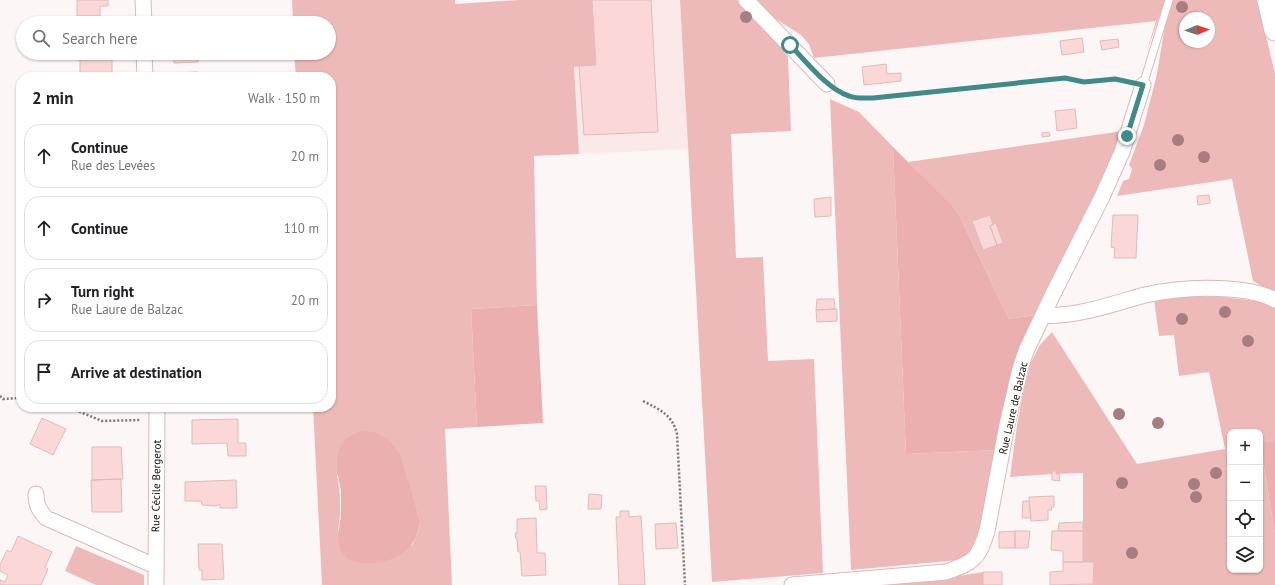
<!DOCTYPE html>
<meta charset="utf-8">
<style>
:root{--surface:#fff;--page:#f2f2f2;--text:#202124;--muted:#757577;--line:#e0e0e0}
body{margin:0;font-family:"PT Sans",sans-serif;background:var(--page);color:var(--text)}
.controls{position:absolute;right:12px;bottom:12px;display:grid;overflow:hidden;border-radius:8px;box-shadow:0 1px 3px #0004}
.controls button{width:36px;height:36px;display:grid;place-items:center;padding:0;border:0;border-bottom:1px solid var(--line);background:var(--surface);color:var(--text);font:20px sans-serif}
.compass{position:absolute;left:1179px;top:12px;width:36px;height:36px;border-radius:50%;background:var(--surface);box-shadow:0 1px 3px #0004;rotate:88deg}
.stop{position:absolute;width:12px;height:12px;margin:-9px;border:3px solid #428a8a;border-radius:50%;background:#fff}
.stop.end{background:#428a8a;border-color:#fff;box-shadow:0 1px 4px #0008}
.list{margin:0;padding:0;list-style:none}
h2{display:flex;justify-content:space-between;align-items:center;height:52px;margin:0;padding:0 16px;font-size:17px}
h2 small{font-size:13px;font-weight:400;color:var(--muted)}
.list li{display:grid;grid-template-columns:26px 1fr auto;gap:12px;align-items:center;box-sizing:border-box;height:64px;margin:0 8px 8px;padding:0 8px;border:1px solid var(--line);border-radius:16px}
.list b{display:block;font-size:15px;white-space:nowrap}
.list p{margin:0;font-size:13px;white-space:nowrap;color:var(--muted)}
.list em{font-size:13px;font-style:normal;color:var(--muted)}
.icon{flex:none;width:22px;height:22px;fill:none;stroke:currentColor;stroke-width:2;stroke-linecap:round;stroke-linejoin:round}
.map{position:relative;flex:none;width:1275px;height:585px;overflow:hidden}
.search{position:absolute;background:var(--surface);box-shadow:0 1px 3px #0004;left:16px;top:16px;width:320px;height:44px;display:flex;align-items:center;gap:10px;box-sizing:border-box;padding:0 14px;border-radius:22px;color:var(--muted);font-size:15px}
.panel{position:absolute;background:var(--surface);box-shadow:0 1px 3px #0004;left:16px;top:72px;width:320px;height:340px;border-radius:16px}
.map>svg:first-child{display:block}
.built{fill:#fbe9e9}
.green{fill:#eebab9;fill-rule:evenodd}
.forest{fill:#eaafae}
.building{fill:#fbd8d7;stroke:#debcbb}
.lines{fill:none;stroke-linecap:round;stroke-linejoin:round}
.lane-casing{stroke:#dbb9b9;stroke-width:9}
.street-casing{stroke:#dbb9b9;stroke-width:17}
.secondary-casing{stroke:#dbb9b9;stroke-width:23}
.path{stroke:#7e7676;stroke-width:2.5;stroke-dasharray:2 2;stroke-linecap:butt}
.lane{stroke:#fff;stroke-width:7}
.street{stroke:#fff;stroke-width:15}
.secondary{stroke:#fff;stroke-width:21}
.tree{fill:#a67d80}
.route{stroke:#428a8a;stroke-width:5}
.labels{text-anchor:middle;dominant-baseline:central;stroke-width:3.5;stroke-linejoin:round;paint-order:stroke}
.street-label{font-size:11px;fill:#130909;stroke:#fff}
</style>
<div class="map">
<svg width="1275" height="585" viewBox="0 0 1275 585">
<rect width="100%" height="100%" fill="#fdf6f6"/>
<path class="built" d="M592 0H680L689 149 579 154 574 67 596 65Z"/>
<path class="green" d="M292 0H455V4L519 0H592L596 65 574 67 579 154 534 156 537 305 471 309 477 427 445 429 452 585H322L313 407H331V77H296L294 53H329V23H293ZM337 475 417 512C422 528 419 531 412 545L338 531C341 512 341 495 337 475Z
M680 0H743L788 57 791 131 731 134 736 258 763 257 768 361 814 359 823 573 712 582Z
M754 0H1165L1146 54 1156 21 814 58 809 44 801 35 771 16Z
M1173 0H1257L1275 73V294L1253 281 1232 179 1117 196 1123 181 1129 179 1132 169 1129 165 1144 125 1157 74 1165 25ZM1185 18H1209V42H1185Z
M830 99 859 112 893 147 906 454 997 450 981 523 977 536 973 547 969 553 958 560 851 570Z
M1123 131 1093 199 1035 315 1009 319 960 217 908 162Z
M1256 295 1275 303V441L1260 444 1275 534V585H1083L1093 584 1094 562H1083V473L1056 474V471H1053V474L1010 477 1017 425 1024 388 1031 362 1040 345 1052 332 1137 464 1225 449 1209 372 1179 376 1174 335 1159 336 1154 300 1188 296 1223 297 1257 301ZM1230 432H1260V570H1230Z
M76 546 144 575V585H96L65 571Z
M983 572V585H826L916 583Z"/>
<path class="forest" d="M893 147 951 205 960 217 1009 319 1035 315 997 450 906 454Z
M537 305 543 423 477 427 471 309Z
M361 431 374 432 388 439 400 454 420 522C417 552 390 565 363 563 356 562 348 561 344 555 341 552 339 547 339 544 337 532 341 522 341 511 341 505 341 498 341 492 339 477 332 459 342 445 346 437 354 434 361 431Z
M1275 441V534L1260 443Z"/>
<path class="building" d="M77 0H108V6H100V16H77Z
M592 0H651L658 132 584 135 579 66 596 65Z
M196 18 197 23H169L168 19Z
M1082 38 1084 52 1062 55 1060 41Z
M1118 39 1119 47 1102 50 1100 41Z
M76 53H107V59L77 60Z
M174 53H198V62L174 63Z
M80 59H112V77H80Z
M886 64 887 74 901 73V81L864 85 862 67Z
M198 72V77H174V73Z
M1075 109 1077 128 1057 131 1055 111Z
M1049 132 1050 136 1042 137V133Z
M1209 195 1210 203 1198 205 1197 196Z
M831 197V216L815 217 814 199Z
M990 215 993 224 990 226 997 245 983 250 972 221Z
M1113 215H1138L1136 258H1114L1115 248 1111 247Z
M996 223 1003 243 997 245 990 226Z
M817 299H834L835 309 816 310Z
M837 309V321L817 322 816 310Z
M42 418 66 429 53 455 30 444Z
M238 419V443H246V456H228L227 443 192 444V420Z
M92 447H121L123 479 92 480Z
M1052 471H1056V474H1059L1060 481 1052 480Z
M121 479 122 512H92L91 480Z
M236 480 237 508H220V504L216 506 202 505 201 501H185V482Z
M535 486H546L547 509 540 510 539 501H536Z
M589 494 602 495 601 509H588Z
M1054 496V507H1051L1052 510H1048V520L1031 521 1029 497Z
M1023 501H1029L1031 518H1022Z
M620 511H629V517L641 516 645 585H619L616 517H620Z
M536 518 537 553H545L546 575 522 576 520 552H518L517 539H516L515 533H517V519Z
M1083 522V531H1058L1059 523Z
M676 523 678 548 656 549 655 524Z
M1015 531V548H999V532Z
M1015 531H1030L1028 548H1015Z
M1052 531H1083V562H1063V551L1051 550Z
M18 536 52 552 45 567 48 569 41 585H0V580L5 582 8 575 0 571V565L7 550 11 552Z
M198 544H222L224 579 202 580V570H199Z
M1063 562H1094L1093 584 1050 585V572L1063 571Z
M983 572H1002V585H983Z"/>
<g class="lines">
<g class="lane-casing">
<path id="lane" d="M1143 85 1169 0"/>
</g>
<g class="street-casing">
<path id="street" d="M143 0 144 23
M746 0 827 84
M144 53 145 77
M1043 315C1073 318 1116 303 1145 295 1172 289 1201 287 1228 289 1244 290 1261 292 1275 300
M36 494C36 505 39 510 46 518L155 566
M156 585 157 407
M792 585 946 572C974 562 978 560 987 531L1007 425 1020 369 1026 351 1053 294 1102 197 1122 152 1143 85"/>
</g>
<g class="secondary-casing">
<path id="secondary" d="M1268 0 1275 30"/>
</g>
<path class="path" d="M841 92C852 98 861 98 873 98L1065 78 1084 82 1115 79 1127 81
M0 396 3 399 21 398
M643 401C660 410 672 414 677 434L685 585
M68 407 102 421 141 420"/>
<use href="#lane" class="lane"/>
<use href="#street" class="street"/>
<use href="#secondary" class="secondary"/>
</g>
<g class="tree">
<circle cx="1182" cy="7" r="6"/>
<circle cx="746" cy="17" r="6"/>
<circle cx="1178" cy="140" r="6"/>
<circle cx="1204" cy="157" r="6"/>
<circle cx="1160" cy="165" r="6"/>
<circle cx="1225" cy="312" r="6"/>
<circle cx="1182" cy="319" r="6"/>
<circle cx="1248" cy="341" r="6"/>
<circle cx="1119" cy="414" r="6"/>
<circle cx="1158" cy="423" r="6"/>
<circle cx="1216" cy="473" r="6"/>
<circle cx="1122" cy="483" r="6"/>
<circle cx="1194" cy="484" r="6"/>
<circle cx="1196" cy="497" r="6"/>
<circle cx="1132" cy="553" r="6"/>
</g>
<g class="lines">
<path class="route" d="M790 45C806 61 827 89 849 96 856 99 865 98 873 98L1065 78 1084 82 1115 79 1143 85 1127 136"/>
</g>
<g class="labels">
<g class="street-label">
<text transform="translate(1013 408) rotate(-77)">Rue Laure de Balzac</text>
<text transform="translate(156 486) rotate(-89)">Rue Cécile Bergerot</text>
</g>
</g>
</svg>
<div class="controls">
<button>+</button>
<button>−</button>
<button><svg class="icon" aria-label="locate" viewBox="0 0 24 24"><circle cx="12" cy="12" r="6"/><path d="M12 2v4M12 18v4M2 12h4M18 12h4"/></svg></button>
<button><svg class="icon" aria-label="layers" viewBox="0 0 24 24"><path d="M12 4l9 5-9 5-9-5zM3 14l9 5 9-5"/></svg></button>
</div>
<svg class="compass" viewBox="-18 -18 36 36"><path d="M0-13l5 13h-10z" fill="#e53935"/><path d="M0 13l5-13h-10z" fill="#757577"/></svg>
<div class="stop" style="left:790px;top:45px"></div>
<div class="stop end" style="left:1127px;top:136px"></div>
<div class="search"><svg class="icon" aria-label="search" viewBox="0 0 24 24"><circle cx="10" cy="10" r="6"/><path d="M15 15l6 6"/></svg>Search here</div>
<section class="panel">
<h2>2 min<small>Walk · 150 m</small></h2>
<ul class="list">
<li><svg class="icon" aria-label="ahead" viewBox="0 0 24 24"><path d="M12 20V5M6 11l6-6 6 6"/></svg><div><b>Continue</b><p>Rue des Levées</p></div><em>20 m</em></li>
<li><svg class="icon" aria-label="ahead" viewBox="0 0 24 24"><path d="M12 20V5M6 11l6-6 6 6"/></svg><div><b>Continue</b></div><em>110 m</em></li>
<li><svg class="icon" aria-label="right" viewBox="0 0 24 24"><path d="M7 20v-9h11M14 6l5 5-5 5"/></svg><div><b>Turn right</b><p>Rue Laure de Balzac</p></div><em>20 m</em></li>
<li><svg class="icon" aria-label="arrive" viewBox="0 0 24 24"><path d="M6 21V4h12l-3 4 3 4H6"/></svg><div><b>Arrive at destination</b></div></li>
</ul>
</section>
</div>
